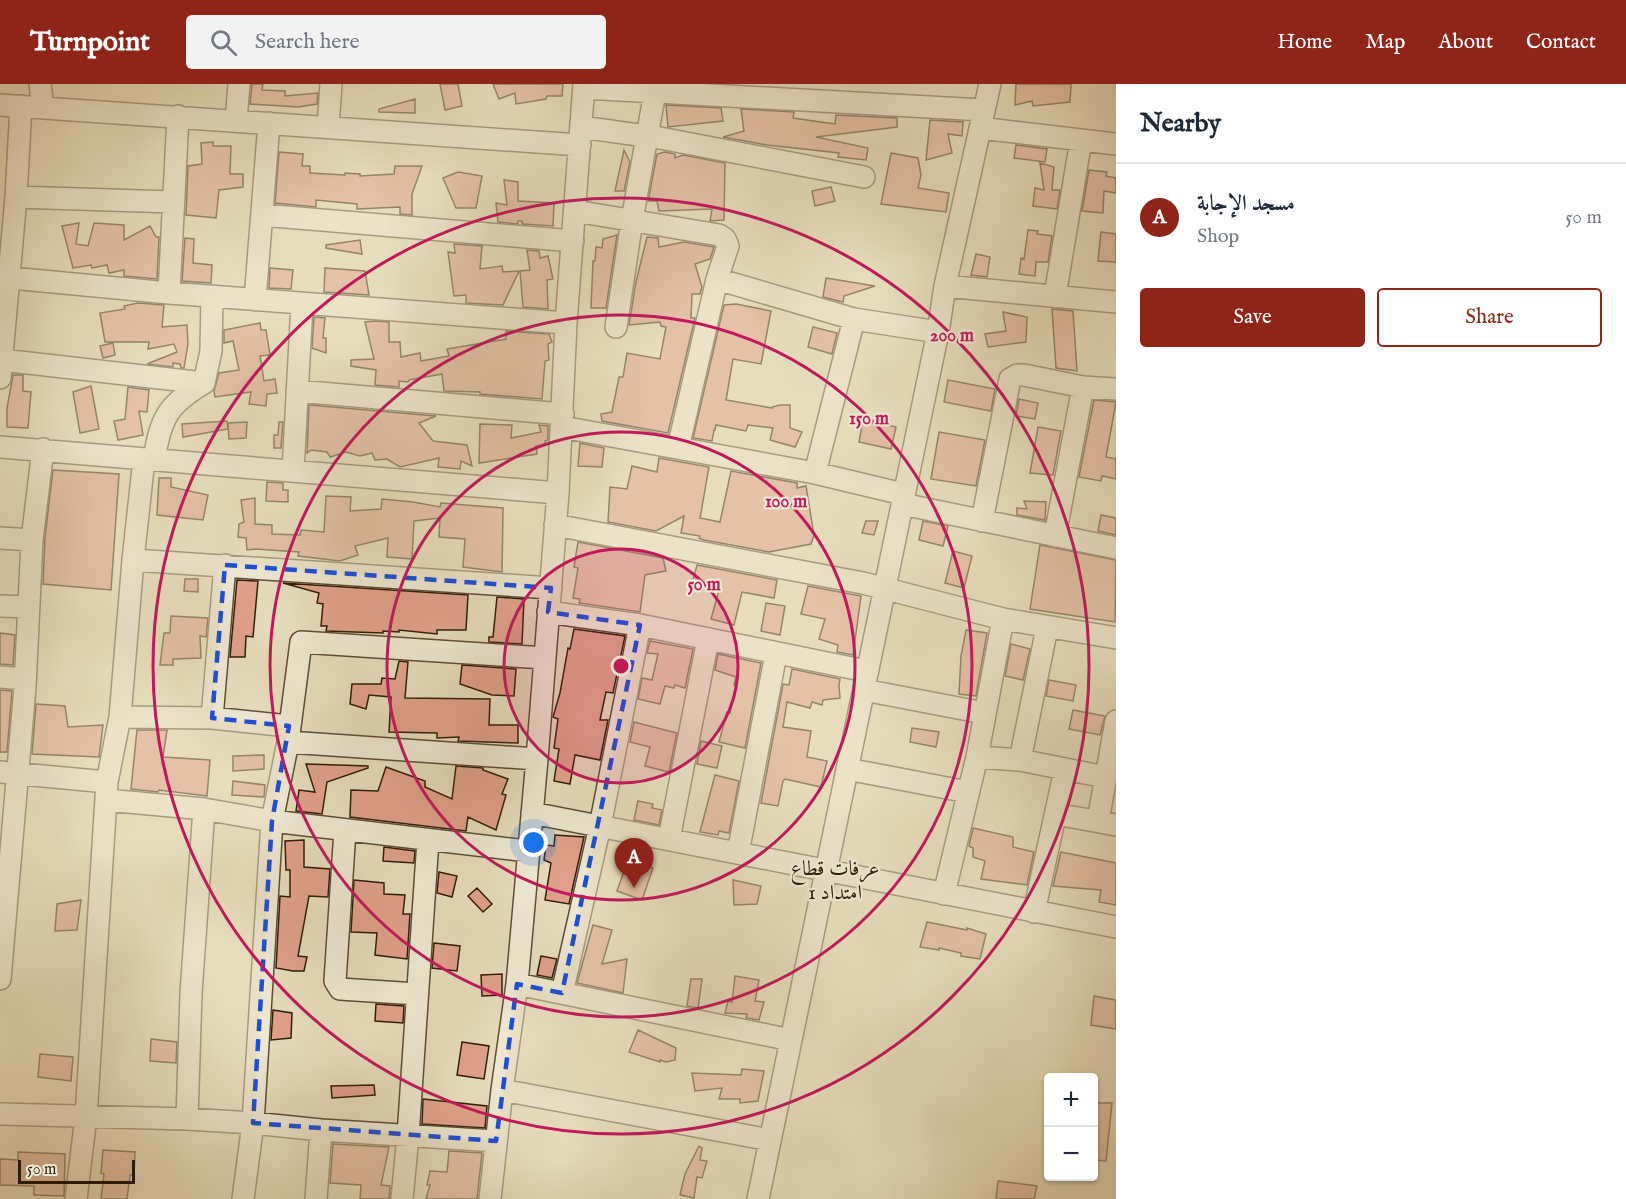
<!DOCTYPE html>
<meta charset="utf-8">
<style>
:root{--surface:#fff;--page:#f2f2f3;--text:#1f2937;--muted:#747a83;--line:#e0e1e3;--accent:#8f2418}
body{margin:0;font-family:"IM FELL English",Amiri,serif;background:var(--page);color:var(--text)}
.controls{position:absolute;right:18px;bottom:18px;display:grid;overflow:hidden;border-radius:6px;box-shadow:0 2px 4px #0004}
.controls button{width:54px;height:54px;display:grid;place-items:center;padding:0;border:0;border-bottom:2px solid var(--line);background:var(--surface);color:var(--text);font:30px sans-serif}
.scale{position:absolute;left:18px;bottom:15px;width:117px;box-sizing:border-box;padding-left:6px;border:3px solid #301d09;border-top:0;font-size:16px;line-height:21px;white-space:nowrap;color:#301d09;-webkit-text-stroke:4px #efe9d4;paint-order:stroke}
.you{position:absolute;left:534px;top:759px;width:21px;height:21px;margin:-15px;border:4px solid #fff;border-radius:50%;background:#1a73e8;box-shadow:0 0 0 9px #1a73e833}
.badge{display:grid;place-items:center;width:39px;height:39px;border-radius:50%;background:var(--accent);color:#fff;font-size:20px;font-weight:700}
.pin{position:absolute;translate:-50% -50px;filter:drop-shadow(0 2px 3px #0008)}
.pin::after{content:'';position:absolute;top:32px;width:21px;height:18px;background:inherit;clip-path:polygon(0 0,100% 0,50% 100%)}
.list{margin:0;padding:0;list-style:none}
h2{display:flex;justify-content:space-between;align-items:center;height:78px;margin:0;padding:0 24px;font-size:26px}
h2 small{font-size:20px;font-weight:400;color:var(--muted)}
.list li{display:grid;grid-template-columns:39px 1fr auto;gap:18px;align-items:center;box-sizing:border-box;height:108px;padding:0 24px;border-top:2px solid var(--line)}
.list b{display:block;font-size:22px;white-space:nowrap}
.list p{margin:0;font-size:20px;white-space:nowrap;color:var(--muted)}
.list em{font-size:20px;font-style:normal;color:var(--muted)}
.actions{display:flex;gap:12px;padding:18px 24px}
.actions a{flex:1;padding:14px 0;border:2px solid var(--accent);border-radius:6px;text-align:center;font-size:21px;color:var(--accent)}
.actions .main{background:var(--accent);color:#fff}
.icon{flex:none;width:33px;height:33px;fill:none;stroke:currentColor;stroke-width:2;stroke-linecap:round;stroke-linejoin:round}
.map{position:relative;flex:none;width:1116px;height:1115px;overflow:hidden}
header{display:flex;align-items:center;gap:36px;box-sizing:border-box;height:84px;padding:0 30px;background:var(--accent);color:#fff}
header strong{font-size:28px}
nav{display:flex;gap:33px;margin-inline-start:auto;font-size:21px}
.search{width:420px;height:54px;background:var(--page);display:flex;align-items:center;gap:15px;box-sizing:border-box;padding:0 21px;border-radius:6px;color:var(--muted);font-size:22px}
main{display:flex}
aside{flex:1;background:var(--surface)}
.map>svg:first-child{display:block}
.building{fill:#e1a18c;stroke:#301d09;stroke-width:1.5}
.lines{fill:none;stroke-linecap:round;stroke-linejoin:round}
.minor-casing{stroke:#5e4d36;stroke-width:24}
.minor{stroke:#efe9d4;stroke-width:21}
.marked{fill:none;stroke:#1d4ed8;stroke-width:4.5;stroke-dasharray:12 8;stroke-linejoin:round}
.ring{fill:none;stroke:#c2185b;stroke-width:3}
.labels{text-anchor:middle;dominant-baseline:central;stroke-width:4.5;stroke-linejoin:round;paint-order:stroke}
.quarter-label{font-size:21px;fill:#301d09;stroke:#efe9d4}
.centre{fill:#c2185b;stroke:#efe9d4;stroke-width:3}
.ring-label{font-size:18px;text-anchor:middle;font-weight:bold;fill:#c2185b;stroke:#efe9d4;stroke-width:4.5;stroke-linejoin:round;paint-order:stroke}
</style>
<header>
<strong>Turnpoint</strong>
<div class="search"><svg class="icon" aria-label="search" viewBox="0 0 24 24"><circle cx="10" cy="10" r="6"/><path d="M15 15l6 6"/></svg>Search here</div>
<nav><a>Home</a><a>Map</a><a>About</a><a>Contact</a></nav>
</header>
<main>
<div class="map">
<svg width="1116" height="1115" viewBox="0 0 1116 1115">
<rect width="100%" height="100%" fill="#e7ddbd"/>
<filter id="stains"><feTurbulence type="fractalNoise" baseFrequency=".00333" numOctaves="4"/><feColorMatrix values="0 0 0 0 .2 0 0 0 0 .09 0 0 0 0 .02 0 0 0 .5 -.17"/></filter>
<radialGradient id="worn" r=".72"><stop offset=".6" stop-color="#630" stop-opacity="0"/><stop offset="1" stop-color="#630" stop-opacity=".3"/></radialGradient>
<path class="building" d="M252 0H263L262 6 285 7V12L318 9 317 20 298 23 250 20Z
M440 0H458L462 22 445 26Z
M493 0H563L562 12H547L546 15 516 20 515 9 499 15Z
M1016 0H1071L1070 18 1033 22 1032 17 1015 21Z
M415 15V29L379 28V25Z
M666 21 721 24 723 37 668 43Z
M741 25 794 28 793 34 835 40 836 31 897 34V43L816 53 868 64 866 76 838 73 839 69 767 61 723 53 744 47Z
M930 36 963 38 962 52 948 50 952 69 926 76Z
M213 58V62H231L230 90H243V103L219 106 216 134 186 131 188 82 202 80 201 59Z
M1016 61 1047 65 1045 78 1014 74Z
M624 66 630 78 624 107H615Z
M279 68 303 70 302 82H310V89L345 91V89L360 90V92L394 90 395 82H422L412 110V131L400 130V123L357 125V120L316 116V123L275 119Z
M665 68 675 70V74L683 71 725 79 724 136 710 137 712 125 659 127 657 117H648L657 70Z
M891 69 918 74 921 91 918 104 949 109 946 128 881 120Z
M1040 79 1054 83 1052 106H1060L1057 125 1033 122 1035 104 1044 106Z
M1089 86 1107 88 1106 92 1116 94V109L1104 107 1103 129 1082 127Z
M458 88 482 92 476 124H456L443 94Z
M504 96 518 98V117L554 119 553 142 522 140V137H518V140L498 138 496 119 507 121Z
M831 103 835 117 815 122 812 107Z
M79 139 76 160 88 162 94 139 124 141V156L150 142 156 153H159L157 195 124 192V186L109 189 107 181 92 184 91 181 73 184 62 142Z
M1028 146 1038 147 1037 150 1052 152 1048 178H1036L1035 192 1019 190 1021 174 1024 175Z
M1101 148 1116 150V178L1098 177Z
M617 151 606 224H591L593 177H595L596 163 602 164 603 155Z
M647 153 658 154 659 163 684 158 714 163 710 175 695 180 702 203 700 210H692L691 234H695L668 349 602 337 601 330 612 328 619 293H623L627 269 660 275 666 243 661 242 660 238 629 241 636 198Z
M185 154 194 155 193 179 212 181 211 199 182 197Z
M360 156 362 170 326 164V161Z
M454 160 482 162 480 185 502 182 503 188 519 187 503 221 466 219V211L454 212 448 168 455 169Z
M527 166 539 167 540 174 548 172 553 195 547 196 548 225 523 223 520 187 530 186Z
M976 170 990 173 987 193 971 191Z
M270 184 293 186 291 205 269 204Z
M325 184 365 187 369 211 324 208Z
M826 194 875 202 844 212 843 218 823 213Z
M138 219 164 221 162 243 187 241 188 260 184 284H181L180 280 173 279V283L147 280 177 268 174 260 148 265 149 258H105L100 229 125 225 124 222Z
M736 220 771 227 761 280 733 275 726 316 772 324V323L780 321H790V344L802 348 795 363 770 356 773 344 748 341 746 347 716 341 715 346H714L712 357 693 354 724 221Z
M1052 225 1073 227 1077 287 1056 284Z
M1003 228 1027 233 1026 258 988 263 985 250 1006 247Z
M314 233 325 234 323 254H326V269L312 264Z
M376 237 389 238V258H400L401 273 420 269 421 277 449 272 447 265 506 255V247L549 250 552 258 548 260 549 276 545 277 542 315 480 310V308L444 307 442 290 409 296 408 298 399 297V303L375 301 376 286 351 282V276L374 275 365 238Z
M260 239 261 246H266L270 271 260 272 264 297 275 295 277 309 267 310 266 322 249 320 251 308 215 313 214 307 219 289 239 286 233 257 224 259V246Z
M813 243 837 249 832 270 808 263Z
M113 259 115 271 103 274 100 262Z
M13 291H23V307L31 308 28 344 7 343V324Z
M948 296 995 305 991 327 944 318Z
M91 302 99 345 80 349 73 308Z
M128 303 149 306 147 328 139 327 143 351 118 356 114 337 125 335Z
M1019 315 1038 319 1035 335 1016 332Z
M1094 316 1116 318 1106 373 1116 375V395L1102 392 1101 397 1079 393Z
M309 321 436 332 419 339 433 357 467 361 472 382 461 377 460 385 438 383 439 374 400 383 387 375 375 376 372 369 360 372 346 368 330 373 327 368 311 366 307 369Z
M863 336 896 343 891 365 859 358Z
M227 337 228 345 183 353 182 340Z
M247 338 246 354 229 355 228 339Z
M279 338H283L281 364H274V351H278Z
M480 340 512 341 511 354 541 348 539 341 548 342V356L545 357V360L536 362 537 370 479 379Z
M1038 343 1061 347 1053 391 1030 389Z
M939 348 985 356 976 402 931 395Z
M580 359 604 364 602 383 578 382Z
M659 374 709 383 700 434 720 438 731 387 797 399V404L806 402 814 451 811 460 769 468 704 456 699 454 700 452 681 449 684 432 656 447 608 438 610 403 627 405 632 382 657 388Z
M53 386 119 390 111 506 43 500 45 453Z
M159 394H171V403L208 411 203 436 157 431Z
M267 398 283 399V406H288V418L266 417Z
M326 412 351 413 350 427 381 425 382 415 413 418 440 423 441 419 503 424 502 488 463 483 465 455 439 453 440 434 414 437 412 475 387 473 388 454 355 462 358 471 340 477 298 472 299 468 256 465 247 466 246 454 238 453 239 440 244 438 241 416 255 414V440L272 441V450L300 451 301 446 324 448Z
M1024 417 1046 418 1045 436 1017 431V424L1027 425Z
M1101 431 1116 434V451L1098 447Z
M866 437H878L874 451 862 449Z
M923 437 948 442 943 462 919 456Z
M578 458 663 474 666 487 645 491 640 528 579 519 580 515 573 514 578 484 574 483Z
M1040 461 1116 476 1115 538 1030 525Z
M953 467 972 472 964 504 945 499Z
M697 481 777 496 774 514 742 508 734 541 711 535 720 503 693 496Z
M185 495H198V508L184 507Z
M237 496 258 497 253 553 246 552 245 573H230Z
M283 499 468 511 466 546H437V550L399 546V548L383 547V549L326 547 327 542H321L323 520 317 519 319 509Z
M808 502 861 512 853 571 837 568 838 561 819 555 825 535 801 530Z
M497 513 524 515 522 560 489 558V553H493Z
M766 519 785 522 780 551 761 547Z
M171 532 208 534 206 553 200 552 201 574 173 575V581H160L164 549H170Z
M574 545 625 552 613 609 606 608 600 636H608L600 676 575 671 570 700 554 697 559 665 554 664 558 635 553 633 560 609 568 564 570 565Z
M966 546 987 549 976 612 959 610 961 572Z
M0 549 15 551 13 581 0 580Z
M650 557 693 565 685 604 675 601 674 604 665 602 660 620 638 615 642 594 652 596 658 570 647 569Z
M1011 560 1030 565 1023 596 1005 592Z
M718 570 761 579 745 664 719 658 727 628 730 629 736 601H734L736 593 715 586Z
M399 577 408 578 405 614 490 615 489 641H518V659L458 657 459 653 437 654V649L389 648 391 613 369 611 366 625 350 620 352 600H381L382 594 395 595Z
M462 581 516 585 514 612 492 611 460 600Z
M792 585 840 595 839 601 840 614 823 616 822 621 812 618 810 624 787 618 783 643 811 647 807 673 827 677 821 703 785 695 783 697 778 722 761 719 783 600 789 601Z
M1049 596 1076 601 1073 617 1046 612Z
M0 606 12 607 7 668H0Z
M36 620 65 622 68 643 103 641 99 673 32 670Z
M1073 626 1105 632 1100 651 1069 645Z
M634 638 677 649 669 688 645 682 650 663 630 658Z
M912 644 939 648 936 663 910 658Z
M137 646H167L163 673 210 676 207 712 159 706 158 708 131 705Z
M701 657 722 662 717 684 697 680Z
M264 671V685L233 687V672Z
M306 680 368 682V684L327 698 322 730 296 727 299 706 315 708Z
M456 682 483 684V686L508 695 502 710 506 711 496 746 468 733 466 747 350 733 351 706 378 707 386 683 425 697V703L452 715Z
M715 691 739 697 729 749 719 747 718 751 700 748Z
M233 697 265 701 264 713 232 711Z
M638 717 653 720 652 724 662 726 659 741 634 736Z
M973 744 1013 753V763L1034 768 1027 801 981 795 985 777 973 773V764L969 762Z
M555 751 584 753 569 820 545 816 551 779 544 776 546 761 554 762Z
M304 756V783L330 785 328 813 309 812 298 872 307 873 304 887H293L276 884 280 812 290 813V786H286L285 757Z
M384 763 415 767 414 779 383 777Z
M1061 768 1116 779V821L1099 818 1101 806 1053 802Z
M628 776 653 784 642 816 617 807Z
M439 788 457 792 452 813 437 809Z
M354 796 384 799V810L405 811 403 830H410L407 875 375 871 377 849 351 848Z
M733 796 761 802 757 820 734 821Z
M477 804 492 820 483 828 468 812Z
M81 816 77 846 55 847 57 820Z
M927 838 967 846V844L986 850 980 875 961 872V869L939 864V866L920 863Z
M593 841 612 846 602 880 627 875 623 909 577 899Z
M434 859 460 862 457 887 432 884Z
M541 872 557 875 552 894 537 891Z
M502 890V911L482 912 481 891Z
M735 892 759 896 755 917 764 918 759 936 746 934 747 930 725 929 728 917 732 918Z
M691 895H702L698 924 687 922Z
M1094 912 1116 916V945L1091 941Z
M376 920 404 922 403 939 375 937Z
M273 926 292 929 291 954 271 956Z
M638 946 676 964 675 976 666 978 660 976V978L629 968Z
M151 955 177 958 176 979 150 977Z
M462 958 489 962 484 995 457 991Z
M40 970 73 973 71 997 38 993Z
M742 985 764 987 758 1017 740 1019V1015H719L722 1004 695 1007 692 989 741 991Z
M374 1001 375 1011 332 1014 331 1002Z
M423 1015 487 1022 485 1044 422 1040Z
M1094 1019H1112L1106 1077 1094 1076Z
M333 1060 389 1063 381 1101 390 1102 389 1115H360L361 1101 330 1099Z
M699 1062 702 1064 700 1076 707 1077 702 1094 697 1093 694 1114 680 1111 685 1090Z
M103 1066 135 1068 134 1091H130L127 1115H101L104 1090 101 1089Z
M449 1067 482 1069 477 1115H426L430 1101H427L430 1087 447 1088Z
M18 1068 65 1070 64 1112 34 1111V1102L0 1101V1075L18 1076Z
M998 1097 1037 1102 1034 1115H996Z"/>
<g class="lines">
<g class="minor-casing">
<path id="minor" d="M40 0 43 24
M584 4 983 26
M0 21 580 61
M236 37 239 0
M328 43 331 0
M581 43 660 54 864 93
M980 44 1116 60
M16 113 173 118
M575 127 719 151 725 155 728 162 717 195 678 364
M262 131 573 157
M0 193 169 209 566 239
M717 195 854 235 938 248
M945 202 1116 218
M169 209 178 32
M1055 212 1081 56
M255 216 269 39
M616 243 632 136 655 8
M2 276 204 299
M0 294 16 113 21 22
M297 307 563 330
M562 343 815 389 903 410
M0 363 558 409
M154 375C161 334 167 321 204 299L211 267 212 213
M293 387 302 220
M815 389 854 235
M902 420 1116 464
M982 437 1010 295 1017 291H1024L1083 303 1116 305
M555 441 863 499 1003 535 1116 554
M1055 452 1083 303
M0 454 32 456
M133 476 551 504
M0 522 28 523
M548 528 640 541 866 587
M0 593 25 595
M864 606 984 629
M120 633 212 634 289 642
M212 634 225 481
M288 658 537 675
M977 673 1020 676 1105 693
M1020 676 1047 544
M847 685 968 708
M0 688 107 698
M106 716 204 725 272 737 527 767
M532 729 1116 843
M1056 730 1116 741
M1098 737 1116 637
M345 746 335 897 340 905 417 910
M669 755 708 555
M738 769 776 570
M944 810 977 673 1003 535
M1034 828 1065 686
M0 895 25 603 32 456 43 365
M517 900 791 956
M562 909 600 742 640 541
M502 1006 770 1056
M0 1030 187 1035 253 1039 321 1046 496 1057
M187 1035 191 909 204 725
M76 1115 86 1033 107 698 120 633 133 476 144 375
M243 1115 253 1039 272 737 288 658 301 558 544 574
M316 1115 321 1046
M402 1115 408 1052 428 756
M490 1115 502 1006 517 900 537 675 558 409 566 239 584 0
M758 1115 938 248 945 202 990 0"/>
</g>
<use href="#minor" class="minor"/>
</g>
<path d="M0 0H1116V1115H0ZM225 481 551 504 548 528 640 541 562 909 517 900 496 1057 253 1039 272 737 289 642 212 634Z" fill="#e7ddbd" fill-opacity=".55" fill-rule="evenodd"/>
<path class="marked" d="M225 481 551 504 548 528 640 541 562 909 517 900 496 1057 253 1039 272 737 289 642 212 634Z"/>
<circle cx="621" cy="582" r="117" fill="#c2185b" fill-opacity=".12"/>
<g class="ring">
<circle cx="621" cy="582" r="117"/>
<circle cx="621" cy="582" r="234"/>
<circle cx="621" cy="582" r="351"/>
<circle cx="621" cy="582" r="468"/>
</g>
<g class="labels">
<g class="quarter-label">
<text x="835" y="785">عرفات قطاع<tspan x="835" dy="24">1 امتداد</tspan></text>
</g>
</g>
<circle cx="621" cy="582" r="9" class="centre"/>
<g class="ring-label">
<text x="952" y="257">200 m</text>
<text x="869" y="340">150 m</text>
<text x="786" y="423">100 m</text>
<text x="704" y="506">50 m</text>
</g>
<rect width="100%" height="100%" filter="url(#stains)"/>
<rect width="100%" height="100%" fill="url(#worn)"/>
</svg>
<div class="controls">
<button>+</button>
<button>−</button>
</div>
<div class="scale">50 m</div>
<div class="you"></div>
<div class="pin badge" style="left:634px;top:804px">A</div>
</div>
<aside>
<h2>Nearby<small></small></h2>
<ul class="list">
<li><span class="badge">A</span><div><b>مسجد الإجابة</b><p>Shop</p></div><em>50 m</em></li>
</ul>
<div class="actions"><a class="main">Save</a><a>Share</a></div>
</aside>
</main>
